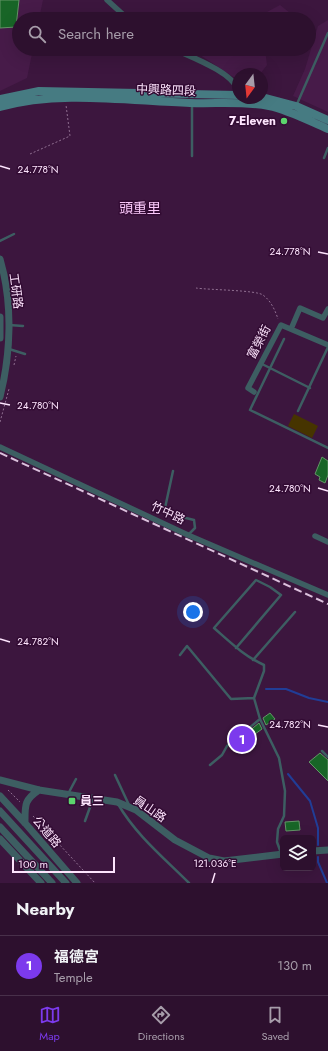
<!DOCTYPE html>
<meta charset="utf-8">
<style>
:root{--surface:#2d102e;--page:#391e3a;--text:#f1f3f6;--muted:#a79daa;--line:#48304a;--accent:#7c3aed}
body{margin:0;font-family:Jost,"Noto Sans TC",sans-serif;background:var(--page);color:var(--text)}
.controls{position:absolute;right:12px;bottom:12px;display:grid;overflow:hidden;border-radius:6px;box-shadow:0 4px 16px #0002}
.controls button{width:36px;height:36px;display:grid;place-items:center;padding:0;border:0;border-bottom:1px solid var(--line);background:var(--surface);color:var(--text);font:20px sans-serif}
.compass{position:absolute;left:232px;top:68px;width:36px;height:36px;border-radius:50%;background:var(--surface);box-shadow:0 4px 16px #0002;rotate:195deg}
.scale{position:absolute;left:12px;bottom:10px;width:103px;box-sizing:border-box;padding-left:4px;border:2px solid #fde4fd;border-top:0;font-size:11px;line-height:14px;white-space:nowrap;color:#fde4fd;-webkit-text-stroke:3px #320b33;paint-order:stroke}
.you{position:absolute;left:193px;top:612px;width:14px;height:14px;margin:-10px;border:3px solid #fff;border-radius:50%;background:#1a73e8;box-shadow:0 0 0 6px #1a73e833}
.badge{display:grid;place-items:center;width:26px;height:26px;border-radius:50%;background:var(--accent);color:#fff;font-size:13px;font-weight:700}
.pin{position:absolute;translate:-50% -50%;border:2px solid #fff;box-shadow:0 1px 4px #0006}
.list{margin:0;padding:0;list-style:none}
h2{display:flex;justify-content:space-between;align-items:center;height:52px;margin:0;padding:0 16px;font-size:17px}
h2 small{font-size:13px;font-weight:400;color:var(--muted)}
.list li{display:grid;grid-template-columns:26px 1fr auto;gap:12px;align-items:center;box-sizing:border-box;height:60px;padding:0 16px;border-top:1px solid var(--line)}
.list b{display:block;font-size:15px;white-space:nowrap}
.list p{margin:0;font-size:13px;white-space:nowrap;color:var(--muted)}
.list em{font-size:13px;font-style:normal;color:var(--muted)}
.icon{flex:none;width:22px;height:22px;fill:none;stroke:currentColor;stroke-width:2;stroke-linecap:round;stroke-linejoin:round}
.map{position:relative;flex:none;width:328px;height:883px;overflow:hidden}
.search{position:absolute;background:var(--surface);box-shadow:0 4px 16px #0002;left:12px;right:12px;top:12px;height:44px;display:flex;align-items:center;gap:10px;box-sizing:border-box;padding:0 14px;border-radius:22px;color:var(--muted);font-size:15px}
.sheet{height:112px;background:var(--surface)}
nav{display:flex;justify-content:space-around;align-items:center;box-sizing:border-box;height:56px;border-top:1px solid var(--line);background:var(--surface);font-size:11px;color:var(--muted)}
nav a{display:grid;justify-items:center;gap:2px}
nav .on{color:var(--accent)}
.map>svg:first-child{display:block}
.built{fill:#471b49}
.green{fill:#463400}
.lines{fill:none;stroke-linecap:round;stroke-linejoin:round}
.stream{stroke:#213d96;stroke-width:2}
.building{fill:#186527;stroke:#639467}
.path{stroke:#906f91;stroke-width:1;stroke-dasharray:2 2;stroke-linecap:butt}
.service{stroke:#3d5e62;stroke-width:2.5}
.minor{stroke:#3d5e62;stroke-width:5.5}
.tertiary{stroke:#3d5e62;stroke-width:7}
.secondary{stroke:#467b82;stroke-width:8}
.rail{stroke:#dbc0dc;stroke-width:2;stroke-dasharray:8 4;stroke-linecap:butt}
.ticks{fill:none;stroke:#fde4fd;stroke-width:1.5}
.poi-dot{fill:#5cd56d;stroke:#320b33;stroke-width:1.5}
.labels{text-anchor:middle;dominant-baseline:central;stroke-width:3;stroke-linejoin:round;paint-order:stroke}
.street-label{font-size:12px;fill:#fde4fd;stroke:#320b33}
.poi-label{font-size:12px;font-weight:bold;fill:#fde4fd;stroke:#320b33;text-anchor:end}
.quarter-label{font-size:14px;fill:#f9c7f9;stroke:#320b33}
.ticks-label{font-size:10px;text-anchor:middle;fill:#fde4fd;stroke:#320b33;stroke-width:3;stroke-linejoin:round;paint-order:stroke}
</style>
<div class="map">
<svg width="328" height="883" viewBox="0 0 328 883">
<rect width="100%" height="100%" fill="#3c163e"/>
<path class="built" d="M0 0H43L39 19H19V49H33L27 78 0 91Z
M280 5 290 13 281 19H254Z
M328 20V112L293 96 305 69 318 26Z
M198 49H265L267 65 260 74H238V80L194 51Z"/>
<path class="green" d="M294 414 318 426 312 438 288 426Z"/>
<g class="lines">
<path class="stream" d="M266 689H286L309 698 328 702
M288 774 310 801 318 828V845
M318 857V862L327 883"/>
</g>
<path class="building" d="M0 0H19L16 27 0 28Z
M322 457 328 461V475L325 483 319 480 320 477 315 474Z
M270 713 275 719 266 725 263 718Z
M259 723 262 729 240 745 237 741Z
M320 753 328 760V781L309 762Z
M299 821 300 830 286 831 285 822Z"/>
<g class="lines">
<path class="path" d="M30 154 70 136 66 105
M196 288C209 290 256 290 263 295 271 301 275 310 278 319
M14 365 16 356
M0 422 9 389
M8 790 20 802
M33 816 95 883"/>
<path class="service" d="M192 104V156
M297 104 328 33
M324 158 328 148
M0 241 14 234
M8 291 20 290
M9 325 23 326
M284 339 250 410 328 448
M9 349 25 354
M262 364 310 388
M298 411 328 347
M173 471 165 508 174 515 194 520 195 528 188 535
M236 648 281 595 270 587 256 580 214 628C230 642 244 656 264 665V671L254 698 260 719 279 758 285 791 284 816 278 829 277 842 281 853
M180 655 187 646 231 699 254 698
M253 660 295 612
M322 751 328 757
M210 765 222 755 227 746 260 719
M115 775 129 805
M68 794 76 779
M118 804C136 835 164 858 189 883
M85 821 93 799"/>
<path class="minor" d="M107 0 128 19
M174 49C191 57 232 72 238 90
M291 329 300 308 323 318 328 309
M254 392 248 388 281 325 328 345
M0 447 188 535 328 595
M315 536 328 542"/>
<path class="tertiary" d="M0 259C13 303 11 353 0 397
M0 317V338
M0 780 39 790 117 802 136 810 175 840 209 858 224 861 283 854
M0 796 25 823 77 883
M0 811 66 883
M25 823C25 805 24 800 39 790
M0 827 52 883
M0 839 41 883
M313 851 328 850"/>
<path class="secondary" d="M262 97 296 106 328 120
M0 99 39 91 238 95
M0 107C59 90 129 101 190 103 216 104 243 101 269 106 289 110 309 121 328 129"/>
<path class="rail" d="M0 453 328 604"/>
</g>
<path class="ticks" d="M0 166 10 169M318 252 328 254M0 403 10 405M318 488 328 491M0 639 10 642M318 725 328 727M212 883 215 873"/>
<g class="poi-dot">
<circle cx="284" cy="121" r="4"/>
<rect x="68" y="797" width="8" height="8" rx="2"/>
</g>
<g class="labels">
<g class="street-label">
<text transform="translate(166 90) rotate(2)">中興路四段</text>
<text transform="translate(16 291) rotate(82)">工研路</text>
<text transform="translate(259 342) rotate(-62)">富榮街</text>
<text transform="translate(168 513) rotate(25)">竹中路</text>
<text transform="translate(150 809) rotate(34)">員山路</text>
<text transform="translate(47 832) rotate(50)">公道路</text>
</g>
<g class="poi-label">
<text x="276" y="121">7-Eleven</text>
<text x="80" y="801" text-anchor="start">員三</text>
</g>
<g class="quarter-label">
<text x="140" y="208">頭重里</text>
</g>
</g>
<g class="ticks-label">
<text x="38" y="173">24.778°N</text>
<text x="290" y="255">24.778°N</text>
<text x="38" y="409">24.780°N</text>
<text x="290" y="492">24.780°N</text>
<text x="38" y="645">24.782°N</text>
<text x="290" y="728">24.782°N</text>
<text x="215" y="867">121.036°E</text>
</g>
</svg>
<div class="controls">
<button><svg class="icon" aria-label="layers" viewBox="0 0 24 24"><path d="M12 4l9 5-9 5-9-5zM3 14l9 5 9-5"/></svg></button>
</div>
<svg class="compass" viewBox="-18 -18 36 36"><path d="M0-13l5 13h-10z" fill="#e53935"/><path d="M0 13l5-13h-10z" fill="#a79daa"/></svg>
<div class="scale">100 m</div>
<div class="you"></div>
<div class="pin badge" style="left:242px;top:739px">1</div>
<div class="search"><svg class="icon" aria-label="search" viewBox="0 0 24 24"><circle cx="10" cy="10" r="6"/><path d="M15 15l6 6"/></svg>Search here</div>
</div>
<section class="sheet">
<h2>Nearby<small></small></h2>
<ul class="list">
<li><span class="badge">1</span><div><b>福德宮</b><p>Temple</p></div><em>130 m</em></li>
</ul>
</section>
<nav>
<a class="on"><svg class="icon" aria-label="map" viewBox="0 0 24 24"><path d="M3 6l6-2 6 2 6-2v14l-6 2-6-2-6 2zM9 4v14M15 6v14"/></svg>Map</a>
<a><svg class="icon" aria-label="directions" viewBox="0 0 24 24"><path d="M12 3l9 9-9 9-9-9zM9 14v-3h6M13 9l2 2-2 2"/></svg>Directions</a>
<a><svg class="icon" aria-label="saved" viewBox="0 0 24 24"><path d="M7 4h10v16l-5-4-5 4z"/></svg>Saved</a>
</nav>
